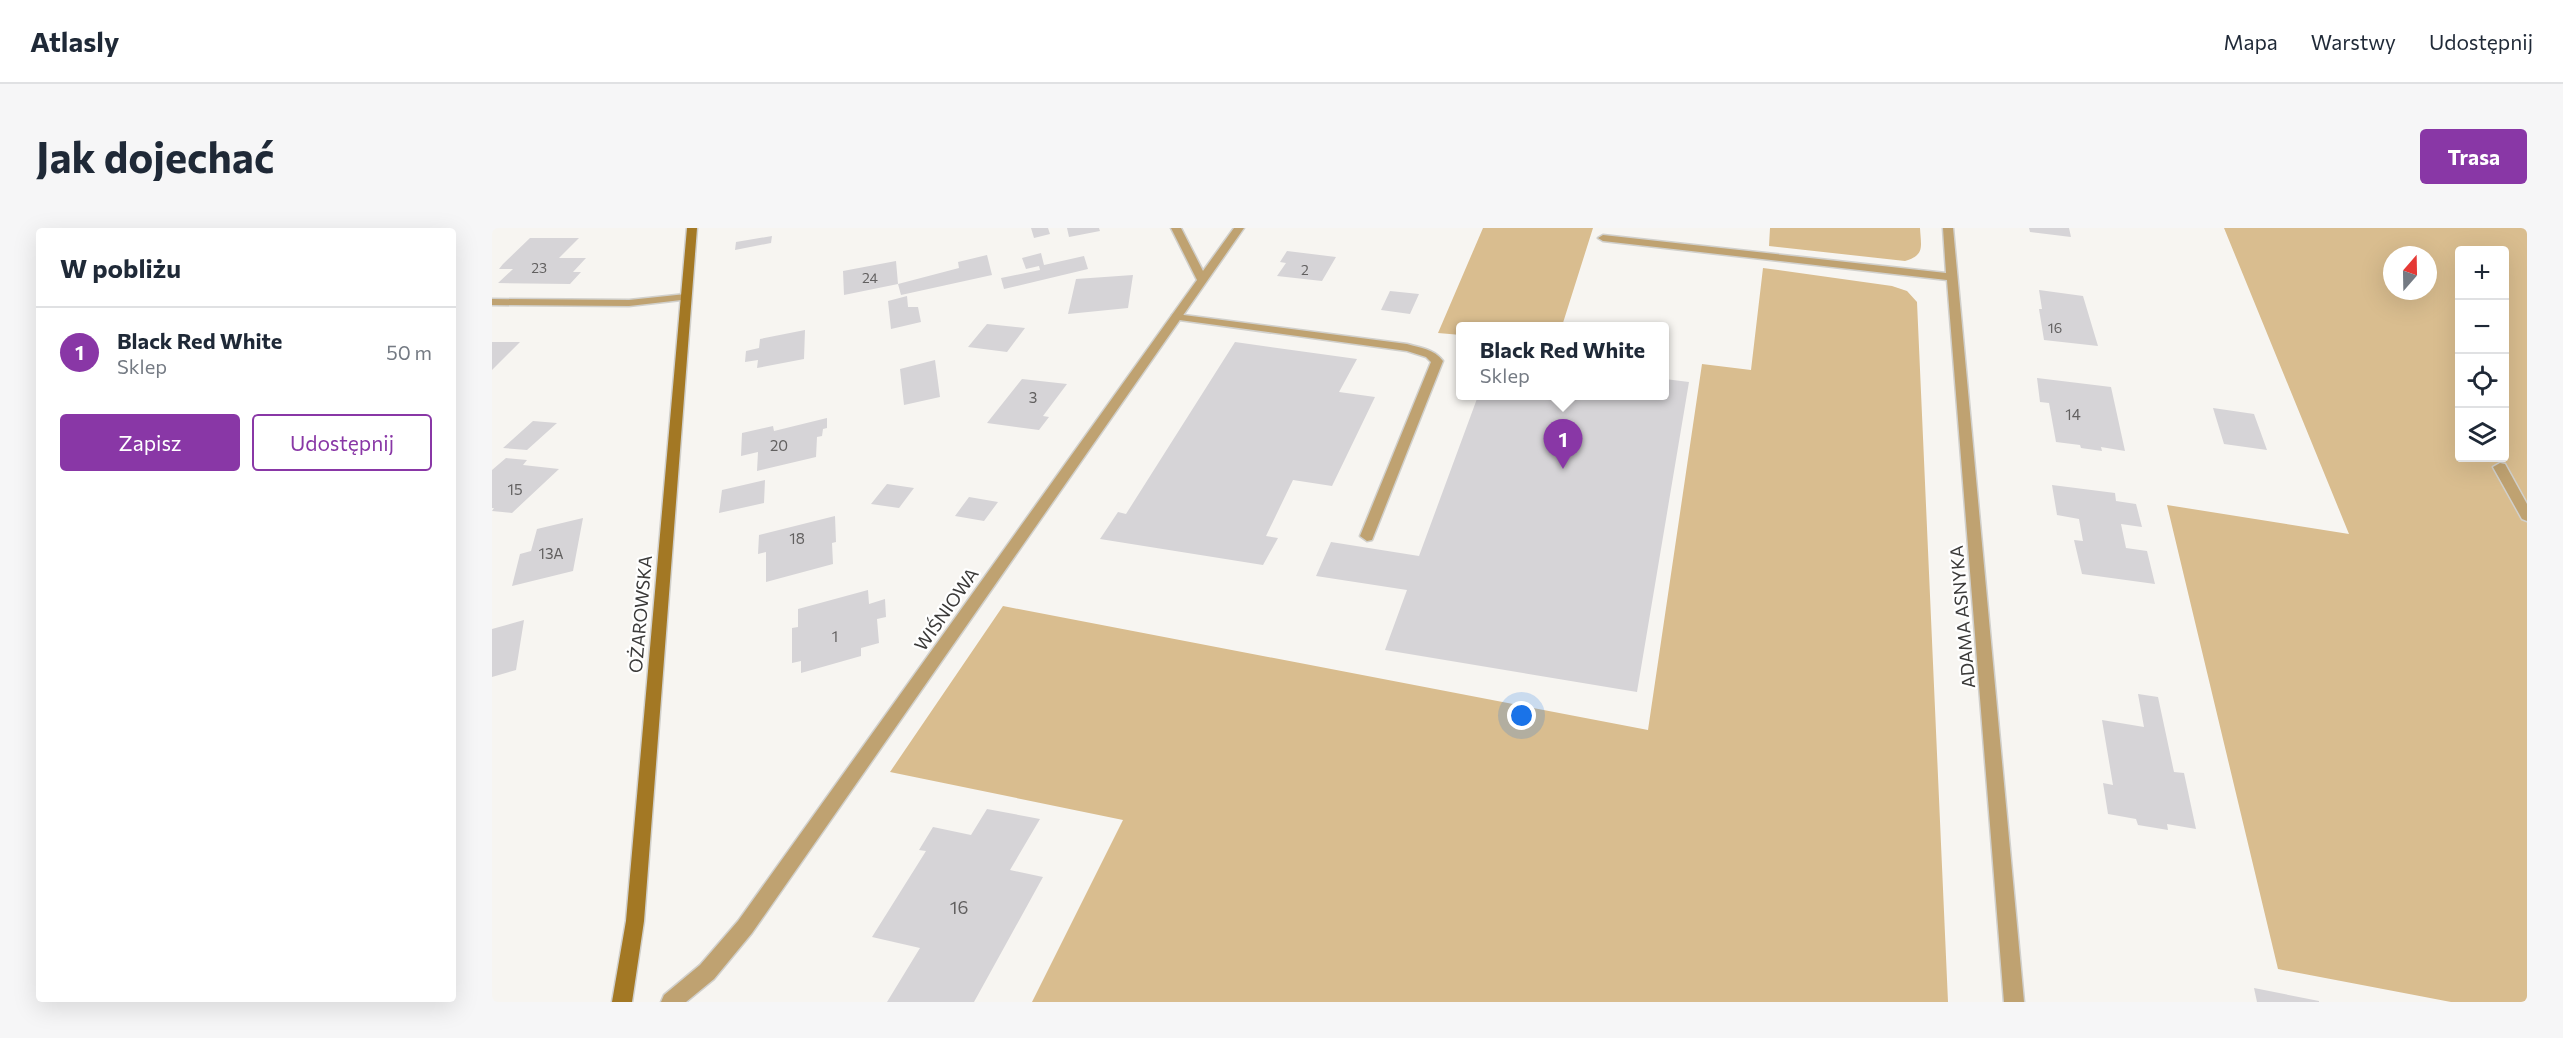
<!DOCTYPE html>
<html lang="pl">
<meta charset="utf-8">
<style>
:root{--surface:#fff;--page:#f6f6f7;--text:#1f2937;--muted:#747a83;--line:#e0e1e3;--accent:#8937a6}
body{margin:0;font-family:Commissioner,sans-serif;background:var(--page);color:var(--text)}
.controls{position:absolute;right:18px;top:18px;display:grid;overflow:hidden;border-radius:6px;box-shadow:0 6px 24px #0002}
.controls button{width:54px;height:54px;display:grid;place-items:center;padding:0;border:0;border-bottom:2px solid var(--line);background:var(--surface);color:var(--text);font:30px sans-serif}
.compass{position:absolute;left:1891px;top:18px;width:54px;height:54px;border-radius:50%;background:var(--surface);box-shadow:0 6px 24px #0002;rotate:20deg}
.you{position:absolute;left:1030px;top:488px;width:21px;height:21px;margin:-15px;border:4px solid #fff;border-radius:50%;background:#1a73e8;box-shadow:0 0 0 9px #1a73e833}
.badge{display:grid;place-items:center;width:39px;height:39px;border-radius:50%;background:var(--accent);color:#fff;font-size:20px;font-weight:700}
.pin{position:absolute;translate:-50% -50px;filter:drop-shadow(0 2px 3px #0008)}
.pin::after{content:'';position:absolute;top:32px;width:21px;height:18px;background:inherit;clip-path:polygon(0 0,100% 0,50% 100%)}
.popup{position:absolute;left:964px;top:94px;width:213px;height:78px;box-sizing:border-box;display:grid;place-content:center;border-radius:6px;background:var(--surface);filter:drop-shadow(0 2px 4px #0005);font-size:20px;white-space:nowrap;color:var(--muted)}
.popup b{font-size:22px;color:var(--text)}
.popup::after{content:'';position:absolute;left:50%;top:100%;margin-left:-12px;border:12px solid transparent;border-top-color:var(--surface)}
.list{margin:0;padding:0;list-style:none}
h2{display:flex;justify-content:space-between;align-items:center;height:78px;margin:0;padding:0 24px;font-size:26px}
h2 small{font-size:20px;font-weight:400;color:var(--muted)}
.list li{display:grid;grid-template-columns:39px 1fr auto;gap:18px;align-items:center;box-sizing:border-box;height:90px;padding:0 24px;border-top:2px solid var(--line)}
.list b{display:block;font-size:22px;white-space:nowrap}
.list p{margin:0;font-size:20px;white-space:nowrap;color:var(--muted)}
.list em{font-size:20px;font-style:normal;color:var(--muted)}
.actions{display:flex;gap:12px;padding:18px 24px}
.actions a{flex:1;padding:14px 0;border:2px solid var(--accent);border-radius:6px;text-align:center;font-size:21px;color:var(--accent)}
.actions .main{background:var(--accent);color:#fff}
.icon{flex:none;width:33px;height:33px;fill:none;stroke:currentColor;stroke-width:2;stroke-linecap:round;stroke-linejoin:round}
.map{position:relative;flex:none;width:2035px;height:774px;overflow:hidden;border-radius:6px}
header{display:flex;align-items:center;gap:36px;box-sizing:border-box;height:84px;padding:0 30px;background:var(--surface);border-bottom:2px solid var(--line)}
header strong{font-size:28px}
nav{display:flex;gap:33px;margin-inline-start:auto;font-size:21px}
.intro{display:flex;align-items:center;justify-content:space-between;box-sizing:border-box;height:144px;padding:0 36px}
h1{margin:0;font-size:42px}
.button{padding:15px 27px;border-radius:6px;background:var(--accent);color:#fff;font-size:21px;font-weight:700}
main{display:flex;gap:36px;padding:0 36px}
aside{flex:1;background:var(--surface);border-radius:6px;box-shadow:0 6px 24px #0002}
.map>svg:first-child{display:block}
.green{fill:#d9bd8f;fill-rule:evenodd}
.building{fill:#d6d4d7}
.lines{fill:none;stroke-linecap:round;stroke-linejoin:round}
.lane-casing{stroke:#d1d0cc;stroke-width:3}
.street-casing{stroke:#d1d0cc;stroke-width:3}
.secondary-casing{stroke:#d1d0cc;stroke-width:3}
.lane{fill:#bfa271;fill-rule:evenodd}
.street{fill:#bfa271;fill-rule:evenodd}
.secondary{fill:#a37824;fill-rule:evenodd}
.labels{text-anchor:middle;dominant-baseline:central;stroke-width:4.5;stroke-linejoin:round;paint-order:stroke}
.far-number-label{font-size:14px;fill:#626060}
.number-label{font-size:15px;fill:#626060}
.street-label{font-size:18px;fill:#3b3a39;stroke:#fff}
.near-number-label{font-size:18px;fill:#626060}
</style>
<header>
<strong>Atlasly</strong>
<nav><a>Mapa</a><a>Warstwy</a><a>Udostępnij</a></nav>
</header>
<div class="intro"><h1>Jak dojechać</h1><a class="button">Trasa</a></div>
<main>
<aside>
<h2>W pobliżu<small></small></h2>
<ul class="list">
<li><span class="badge">1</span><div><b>Black Red White</b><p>Sklep</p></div><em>50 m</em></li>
</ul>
<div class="actions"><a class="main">Zapisz</a><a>Udostępnij</a></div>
</aside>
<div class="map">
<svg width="2035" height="774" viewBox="0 0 2035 774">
<rect width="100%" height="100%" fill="#f7f5f1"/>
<path class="green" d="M991 0H1101L1070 98H969V107L946 105Z
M1278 0H1428C1429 19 1433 27 1413 33L1277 18Z
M1732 0H2033L2035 2V774H1959L1786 741 1675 277 1857 306ZM1968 22H2012V230H1968ZM1900 27H1936V63H1900Z
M1271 40 1400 58 1415 63 1425 74 1456 774H540L631 592 398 544 511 378 1156 502 1210 136 1259 142Z"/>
<path class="building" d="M539 0H556L558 6 542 10Z
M575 0H607L608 3 577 9Z
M1537 0H1577L1579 9 1538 4Z
M280 8 279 15 243 22 244 14Z
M38 10H87L67 30H94L81 44H89L78 56 6 55 21 41H7L11 36Z
M795 23 844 29 830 53 785 48 794 35 788 34Z
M549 25 552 37 592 28 596 41 512 61 509 50 548 42 547 38 534 41 530 30Z
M495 27 500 47 409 67 406 56 467 40 466 34Z
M404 33 406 56 352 67 351 43Z
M641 47 636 80 576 86 584 51Z
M1547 62 1591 68 1606 118 1552 112 1547 81H1550Z
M898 63 927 66 918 86 889 82Z
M415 68 416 79H426L429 94 399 101 396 73Z
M495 96 533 100 515 124 476 119Z
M313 102 312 131 265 140 266 132 253 134 254 123 267 120 268 111Z
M0 114H28L0 142Z
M743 114 865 131 847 164 883 169 840 258 801 252 774 308 786 310 771 337 608 311 626 284 634 286Z
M443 132 448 169 412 177 408 141Z
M1545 150 1619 159 1633 223 1609 219 1610 223 1589 220 1588 217 1564 214 1557 175 1548 174Z
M530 151 575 156 551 188 557 189 547 202 495 195Z
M1173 151 1197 154 1145 464 893 422 915 362 824 348 839 314 927 328 986 168H1173Z
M1721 180 1762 186 1775 222 1732 216Z
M335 190V200L331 201 330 208 325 209 324 229 265 243 266 224 249 228 250 205 281 198 282 203Z
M41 193 65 195 35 222 11 220Z
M14 230 35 232 31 237 67 241 20 285 0 283 2 280H0V242Z
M273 252 272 275 227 285 230 262Z
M395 256 422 260 407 280 379 276Z
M1560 257 1623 265 1624 273 1644 276 1650 299 1629 296 1634 320 1655 323 1663 356 1590 346 1582 312 1591 313 1587 291 1565 287Z
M477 269 506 274 492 293 463 288Z
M343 288 344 314 340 315 341 336 274 354V324L266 326 267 307Z
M91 290 81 343 20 358 28 326 39 323 45 301Z
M376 362 377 376 393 371 394 389 385 391 387 415 369 420V428L309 445V433L300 435V400L306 399V381Z
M32 392 24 442 0 449V401Z
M1646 466 1666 469 1682 544 1692 545 1704 601 1675 596 1676 602 1646 597 1644 591 1616 586 1611 555 1621 557 1610 492 1652 499Z
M495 581 548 591 518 642 551 649 482 774H395L428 720 380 709 434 623 427 622 441 599 479 607Z
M1762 760 1827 773V774H1765Z"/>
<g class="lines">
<g class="lane-casing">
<path id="lane" d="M194 66 198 67V71L137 78 0 77V71L137 72Z
M684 86 915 116C929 120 942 121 951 133L880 312 875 313 868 308 939 134 934 129 915 123 680 91V87Z
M2008 235 2013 236 2035 276V293L2030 291 2001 239Z"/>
</g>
<g class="street-casing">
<path id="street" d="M679 0H689L711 43 742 0H752L260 705 222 751 194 774H169L172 767 208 737 246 693 705 52Z
M1451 0H1461L1532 774H1512L1455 52 1111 13 1106 10 1111 7 1454 45Z"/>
</g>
<g class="secondary-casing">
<path id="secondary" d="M195 0H205L152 693 140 774H120L134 693Z"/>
</g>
<use href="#lane" class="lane"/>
<use href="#street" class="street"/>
<use href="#secondary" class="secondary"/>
</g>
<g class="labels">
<g class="far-number-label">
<text x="47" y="39">23</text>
<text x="813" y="41">2</text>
<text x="378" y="49">24</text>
<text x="1563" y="99">16</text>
</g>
<g class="number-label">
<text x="541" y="169">3</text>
<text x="1581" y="186">14</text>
<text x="287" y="217">20</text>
<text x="23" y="261">15</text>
<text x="305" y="310">18</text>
<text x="59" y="325">13A</text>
<text x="343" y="408">1</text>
</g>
<g class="street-label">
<text transform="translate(454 381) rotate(-55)">WIŚNIOWA</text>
<text transform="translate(148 386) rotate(-85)">OŻAROWSKA</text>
<text transform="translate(1470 389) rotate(-95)">ADAMA ASNYKA</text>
</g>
<g class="near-number-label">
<text x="467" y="679">16</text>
</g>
</g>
</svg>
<div class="controls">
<button>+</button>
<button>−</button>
<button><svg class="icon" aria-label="locate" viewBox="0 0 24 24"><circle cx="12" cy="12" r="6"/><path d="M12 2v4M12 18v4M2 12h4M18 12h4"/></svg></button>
<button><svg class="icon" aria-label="layers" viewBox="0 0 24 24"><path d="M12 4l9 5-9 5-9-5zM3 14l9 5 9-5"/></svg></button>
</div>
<svg class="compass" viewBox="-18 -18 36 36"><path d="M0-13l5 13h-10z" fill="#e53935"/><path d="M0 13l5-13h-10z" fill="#747a83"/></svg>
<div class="you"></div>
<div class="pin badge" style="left:1071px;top:241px">1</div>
<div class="popup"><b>Black Red White</b>Sklep</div>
</div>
</main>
